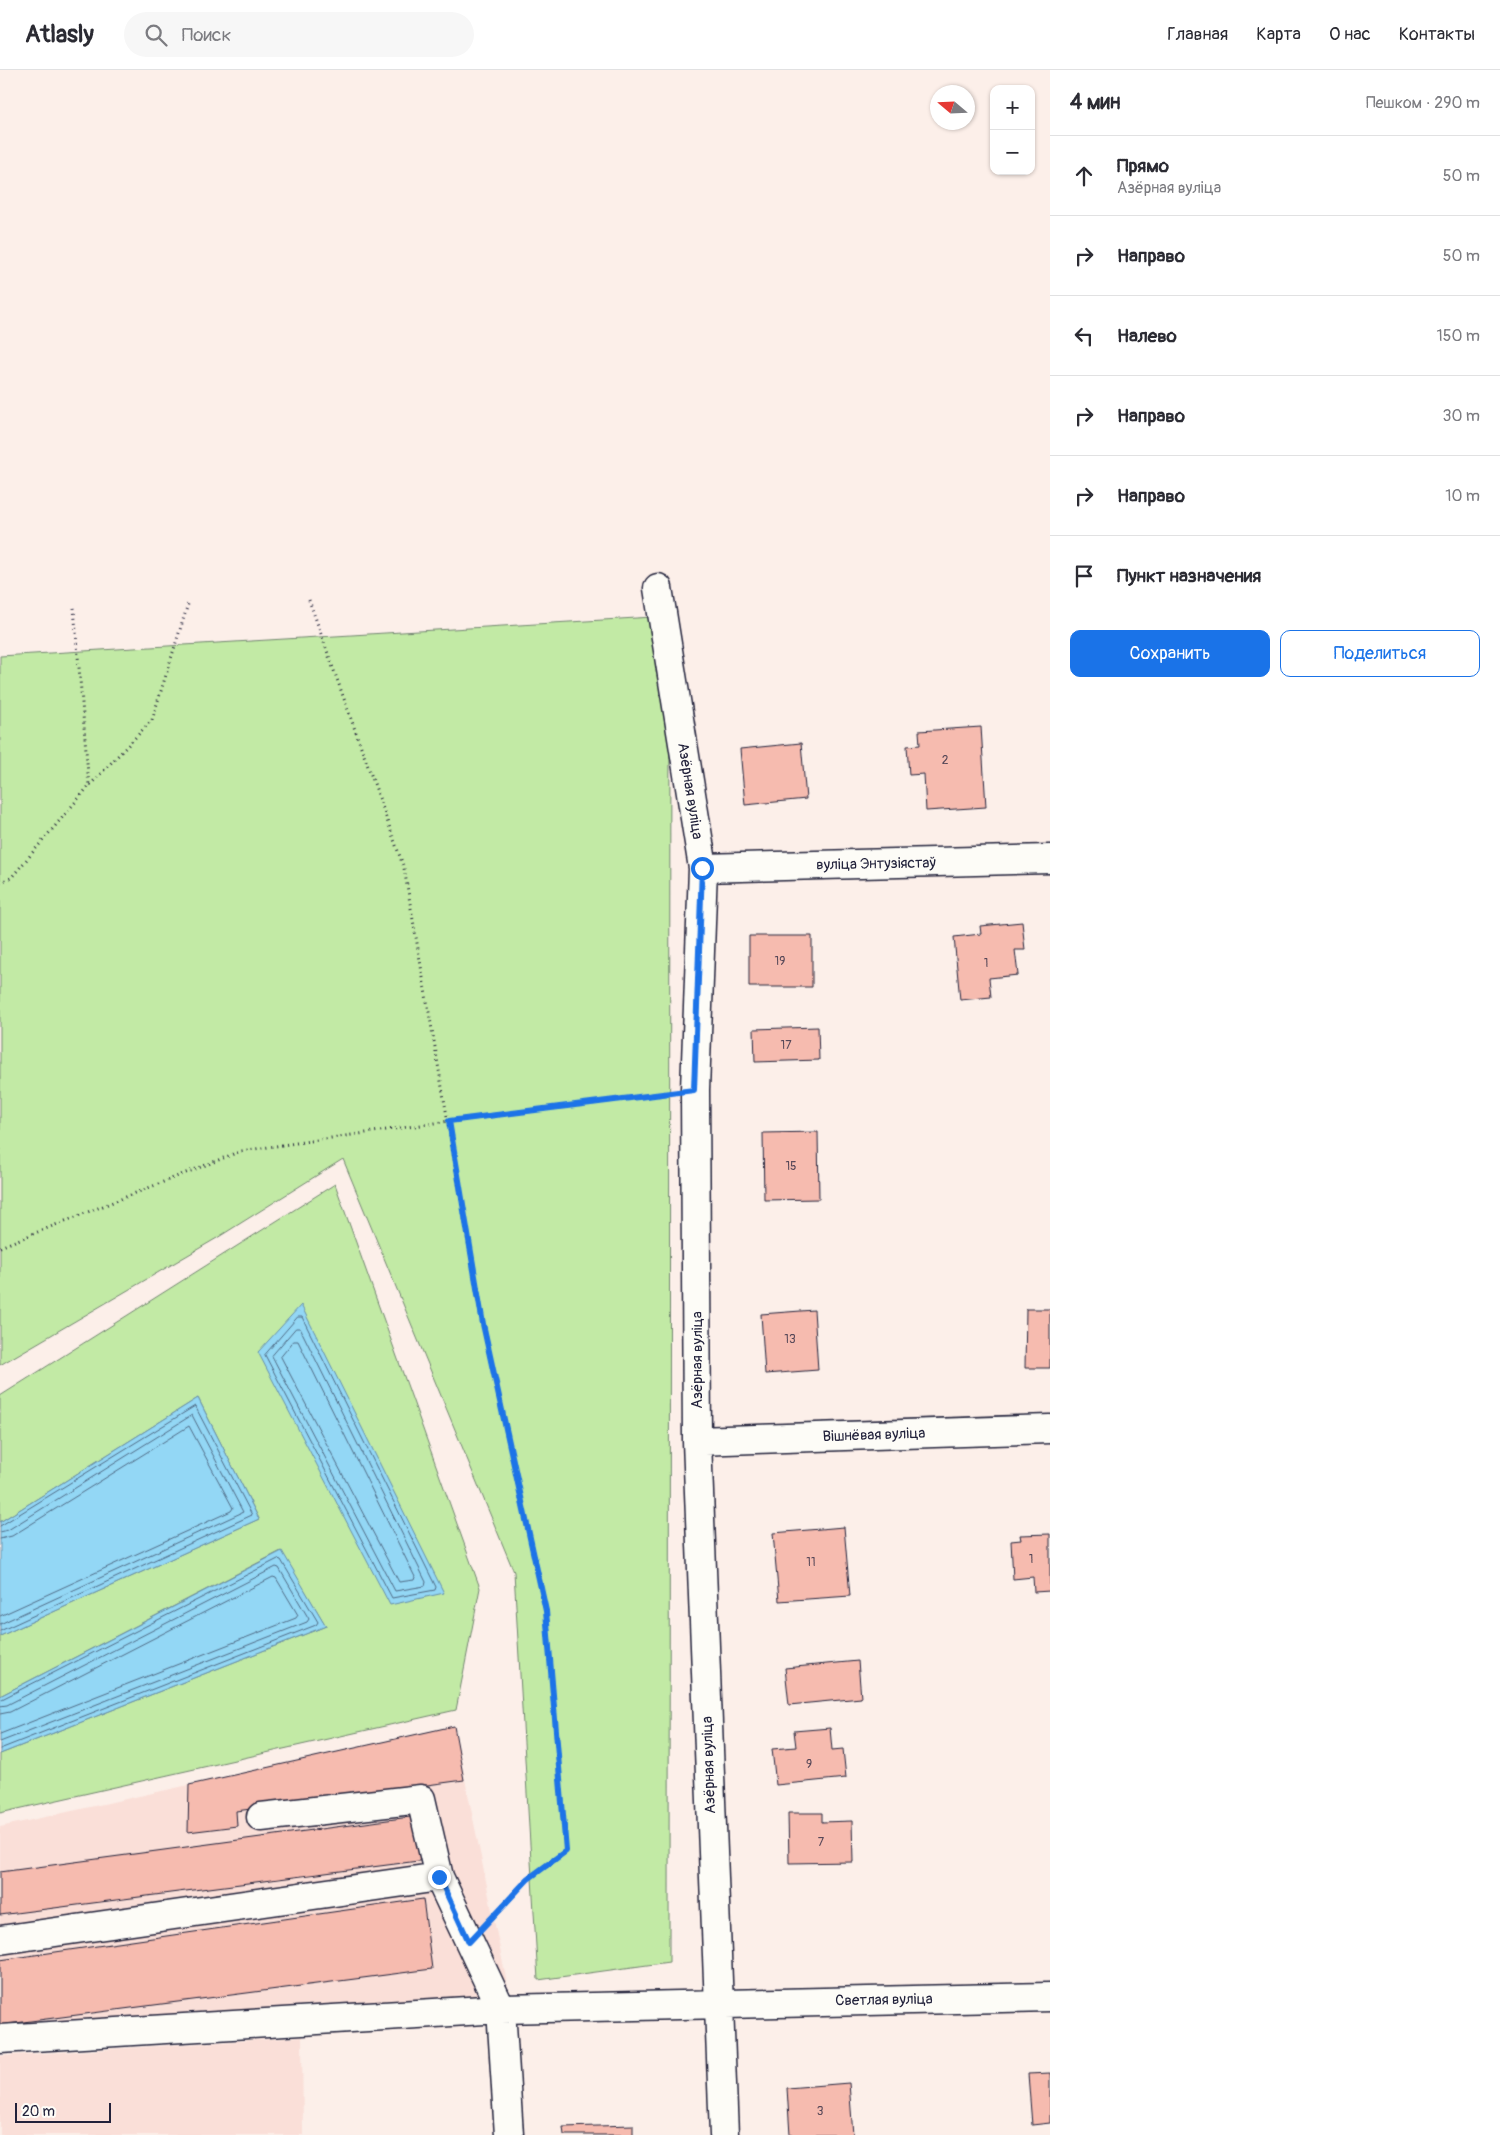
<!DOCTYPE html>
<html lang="ru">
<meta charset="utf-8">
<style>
:root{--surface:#fff;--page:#f7f7f7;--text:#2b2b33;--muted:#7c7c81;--line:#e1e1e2;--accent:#1a73e8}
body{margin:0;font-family:Pangolin,sans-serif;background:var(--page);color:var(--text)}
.controls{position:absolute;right:15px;top:15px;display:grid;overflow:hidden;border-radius:10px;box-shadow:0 1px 4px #0004}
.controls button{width:45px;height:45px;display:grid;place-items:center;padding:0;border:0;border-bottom:1px solid var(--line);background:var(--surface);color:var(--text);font:25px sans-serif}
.compass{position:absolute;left:930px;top:15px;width:45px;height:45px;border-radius:50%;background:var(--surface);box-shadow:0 1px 4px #0004;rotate:289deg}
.scale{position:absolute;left:15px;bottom:12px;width:96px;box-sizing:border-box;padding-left:5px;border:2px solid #22223b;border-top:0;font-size:14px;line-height:18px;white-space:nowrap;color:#22223b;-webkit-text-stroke:4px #fdfcf7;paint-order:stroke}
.stop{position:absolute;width:15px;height:15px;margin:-11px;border:4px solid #1a73e8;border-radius:50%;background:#fff}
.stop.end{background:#1a73e8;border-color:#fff;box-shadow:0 1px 5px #0008}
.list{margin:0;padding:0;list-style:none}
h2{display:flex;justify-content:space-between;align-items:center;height:65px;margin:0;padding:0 20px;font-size:21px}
h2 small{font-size:16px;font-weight:400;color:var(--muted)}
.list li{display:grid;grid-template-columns:32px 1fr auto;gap:15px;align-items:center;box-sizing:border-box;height:80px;padding:0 20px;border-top:1px solid var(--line)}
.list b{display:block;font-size:19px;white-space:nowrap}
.list p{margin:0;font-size:16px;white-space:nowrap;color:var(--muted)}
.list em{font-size:16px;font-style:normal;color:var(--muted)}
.actions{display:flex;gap:10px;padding:15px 20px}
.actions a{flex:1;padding:11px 0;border:1px solid var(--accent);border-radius:10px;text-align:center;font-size:18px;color:var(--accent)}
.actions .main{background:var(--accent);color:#fff}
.icon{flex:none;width:28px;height:28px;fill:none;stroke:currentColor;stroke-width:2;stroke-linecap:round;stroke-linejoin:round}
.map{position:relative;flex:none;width:1050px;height:2065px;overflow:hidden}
header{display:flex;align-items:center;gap:30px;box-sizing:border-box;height:70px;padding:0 25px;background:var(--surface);border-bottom:1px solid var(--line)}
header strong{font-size:24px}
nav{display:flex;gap:28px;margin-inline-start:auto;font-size:18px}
.search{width:350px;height:45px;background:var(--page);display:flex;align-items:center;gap:12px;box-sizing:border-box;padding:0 18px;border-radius:28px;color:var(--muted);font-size:19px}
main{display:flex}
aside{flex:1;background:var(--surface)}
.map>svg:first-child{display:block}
.built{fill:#fadfd8}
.green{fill:#c2eaa5;stroke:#728670}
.water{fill:#93d7f5;stroke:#668fab}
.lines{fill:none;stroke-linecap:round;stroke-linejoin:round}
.shore{stroke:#4f6a85;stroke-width:1}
.building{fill:#f6bbaf;stroke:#22223b}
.minor-casing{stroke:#22223b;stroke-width:31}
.path{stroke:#22223b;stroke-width:3;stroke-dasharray:1 4;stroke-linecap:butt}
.minor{stroke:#fdfcf7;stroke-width:28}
.route{stroke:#1a73e8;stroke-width:6}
.labels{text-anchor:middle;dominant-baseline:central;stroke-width:4;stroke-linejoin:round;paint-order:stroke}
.number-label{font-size:12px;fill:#574858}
.street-label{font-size:15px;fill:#22223b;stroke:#fdfcf7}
</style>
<header>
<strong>Atlasly</strong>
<div class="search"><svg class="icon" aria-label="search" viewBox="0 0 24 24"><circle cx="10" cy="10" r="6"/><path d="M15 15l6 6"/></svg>Поиск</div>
<nav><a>Главная</a><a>Карта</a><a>О нас</a><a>Контакты</a></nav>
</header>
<main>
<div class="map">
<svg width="1050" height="2065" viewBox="0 0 1050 2065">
<rect width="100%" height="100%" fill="#fcefe9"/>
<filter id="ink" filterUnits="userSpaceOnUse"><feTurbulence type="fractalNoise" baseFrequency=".02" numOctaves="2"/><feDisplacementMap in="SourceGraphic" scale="10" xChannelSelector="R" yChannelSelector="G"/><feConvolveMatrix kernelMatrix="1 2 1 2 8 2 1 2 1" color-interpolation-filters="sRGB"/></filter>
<g filter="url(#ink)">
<path class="built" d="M454 1656 515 1952 0 1983V1757Z
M302 1967 303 2065H0V1986Z"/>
<path class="green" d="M670 546 669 1892 538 1910 514 1502 343 1089 217 1168 0 1295V586Z
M335 1114 480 1518 456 1640 0 1743V1684L326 1556 281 1481 0 1626V1566L259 1449 198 1328 0 1452V1326Z"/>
<path class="water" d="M301 1235 444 1523 390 1535 258 1282Z
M198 1328 259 1449 0 1566V1452Z
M282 1481 326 1556 0 1684V1626Z"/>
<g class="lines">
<path class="shore" d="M298 1247H302L436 1517 435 1520 392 1528 265 1285Z
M296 1258H300L426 1512 425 1516 395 1521 272 1286Z
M294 1271H298L415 1507 414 1510 399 1512 281 1287Z
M0 1456 195 1336 252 1445 0 1561
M0 1462 8 1460 192 1345 243 1442 0 1554
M0 1469 12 1466 189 1356 233 1438 231 1441 0 1546
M0 1630 278 1489 281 1490 318 1552 316 1555 0 1679
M0 1636 7 1635 276 1497 279 1498 309 1549 307 1552 0 1672
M0 1644 10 1642 273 1507 276 1508 298 1545 296 1548 0 1664"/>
</g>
<path class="building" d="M981 657 986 737 926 741 924 704 909 705 907 676 920 675 919 661Z
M801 673 806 729 745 735 740 679Z
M1022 852 1025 880H1015L1018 905 989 908 991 927 960 930 954 867 981 864 980 856Z
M749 866H812V917H749Z
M818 957 819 990 755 992 754 959Z
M818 1062 819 1129 764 1130 763 1063Z
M1026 1239H1050V1298H1025Z
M814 1240 818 1300 765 1304 761 1244Z
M844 1457 850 1526 779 1531 773 1463Z
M1050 1464V1521L1034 1522 1033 1507 1013 1509 1011 1471 1021 1470 1020 1465Z
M858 1591 861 1628 789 1635 785 1598Z
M454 1656 464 1710 236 1741 237 1756 188 1762 189 1715Z
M830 1658 832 1680 843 1679 846 1708 776 1715 772 1679 796 1677 794 1661Z
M788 1743H822V1752L852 1751 853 1792 789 1793Z
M410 1747 426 1790 0 1845V1802Z
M423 1829 432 1899 0 1955V1890Z
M1050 2003V2053L1032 2055 1028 2004Z
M849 2013 853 2065H790L787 2018Z
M633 2055V2065H564L563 2057Z"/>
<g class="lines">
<g class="minor-casing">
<path id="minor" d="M658 518 703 798 695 1020 697 1371 724 2065
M703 798 1050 789
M697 1371 1050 1359
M261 1747 421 1729 439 1807 501 1939 509 2065
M0 1870 439 1807
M0 1969 501 1939 1050 1927"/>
</g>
<path class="path" d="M309 530 404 798 483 1254 546 1541 566 1781 528 1809 492 1848
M90 715 152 650 188 534
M0 812 11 808 89 716 74 538
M0 1177 241 1081 449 1051 664 1024"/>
<use href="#minor" class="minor"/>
</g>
</g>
<g class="lines" filter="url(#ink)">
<path class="route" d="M439 1807 469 1872 528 1809 566 1781 546 1541 483 1254 449 1051 694 1020 702 798"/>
</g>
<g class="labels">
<g class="number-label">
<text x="945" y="690">2</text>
<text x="780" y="891">19</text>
<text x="986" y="893">1</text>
<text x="786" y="975">17</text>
<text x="791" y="1096">15</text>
<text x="790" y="1269">13</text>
<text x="1031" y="1489">1</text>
<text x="811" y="1492">11</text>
<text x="809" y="1694">9</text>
<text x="821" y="1772">7</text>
<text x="820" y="2041">3</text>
</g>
<g class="street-label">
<text transform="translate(690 721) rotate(81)">Азёрная вуліца</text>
<text transform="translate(876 794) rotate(-1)">вуліца Энтузіястаў</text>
<text transform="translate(697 1290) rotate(-90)">Азёрная вуліца</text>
<text transform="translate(874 1365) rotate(-2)">Вішнёвая вуліца</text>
<text transform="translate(709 1695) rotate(-92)">Азёрная вуліца</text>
<text transform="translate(884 1930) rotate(-1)">Светлая вуліца</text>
</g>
</g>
</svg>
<div class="controls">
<button>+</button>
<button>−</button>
</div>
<svg class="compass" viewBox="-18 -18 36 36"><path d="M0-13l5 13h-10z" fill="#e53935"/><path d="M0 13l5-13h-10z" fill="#7c7c81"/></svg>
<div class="scale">20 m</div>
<div class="stop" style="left:702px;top:798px"></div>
<div class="stop end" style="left:439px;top:1807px"></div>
</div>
<aside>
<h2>4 мин<small>Пешком · 290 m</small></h2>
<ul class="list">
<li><svg class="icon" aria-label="ahead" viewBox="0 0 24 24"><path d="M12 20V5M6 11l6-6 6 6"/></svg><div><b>Прямо</b><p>Азёрная вуліца</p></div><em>50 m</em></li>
<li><svg class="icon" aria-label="right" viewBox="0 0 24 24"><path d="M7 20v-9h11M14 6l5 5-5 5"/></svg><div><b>Направо</b></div><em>50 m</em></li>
<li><svg class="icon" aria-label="left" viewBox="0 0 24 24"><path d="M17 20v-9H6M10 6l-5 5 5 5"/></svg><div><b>Налево</b></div><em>150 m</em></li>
<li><svg class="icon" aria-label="right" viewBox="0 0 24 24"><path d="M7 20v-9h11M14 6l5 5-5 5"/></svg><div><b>Направо</b></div><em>30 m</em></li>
<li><svg class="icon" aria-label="right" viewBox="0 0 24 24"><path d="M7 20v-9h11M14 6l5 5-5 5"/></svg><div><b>Направо</b></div><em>10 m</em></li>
<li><svg class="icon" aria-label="arrive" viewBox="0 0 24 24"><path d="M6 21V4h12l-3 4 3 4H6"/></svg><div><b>Пункт назначения</b></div></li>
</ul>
<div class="actions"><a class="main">Сохранить</a><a>Поделиться</a></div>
</aside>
</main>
